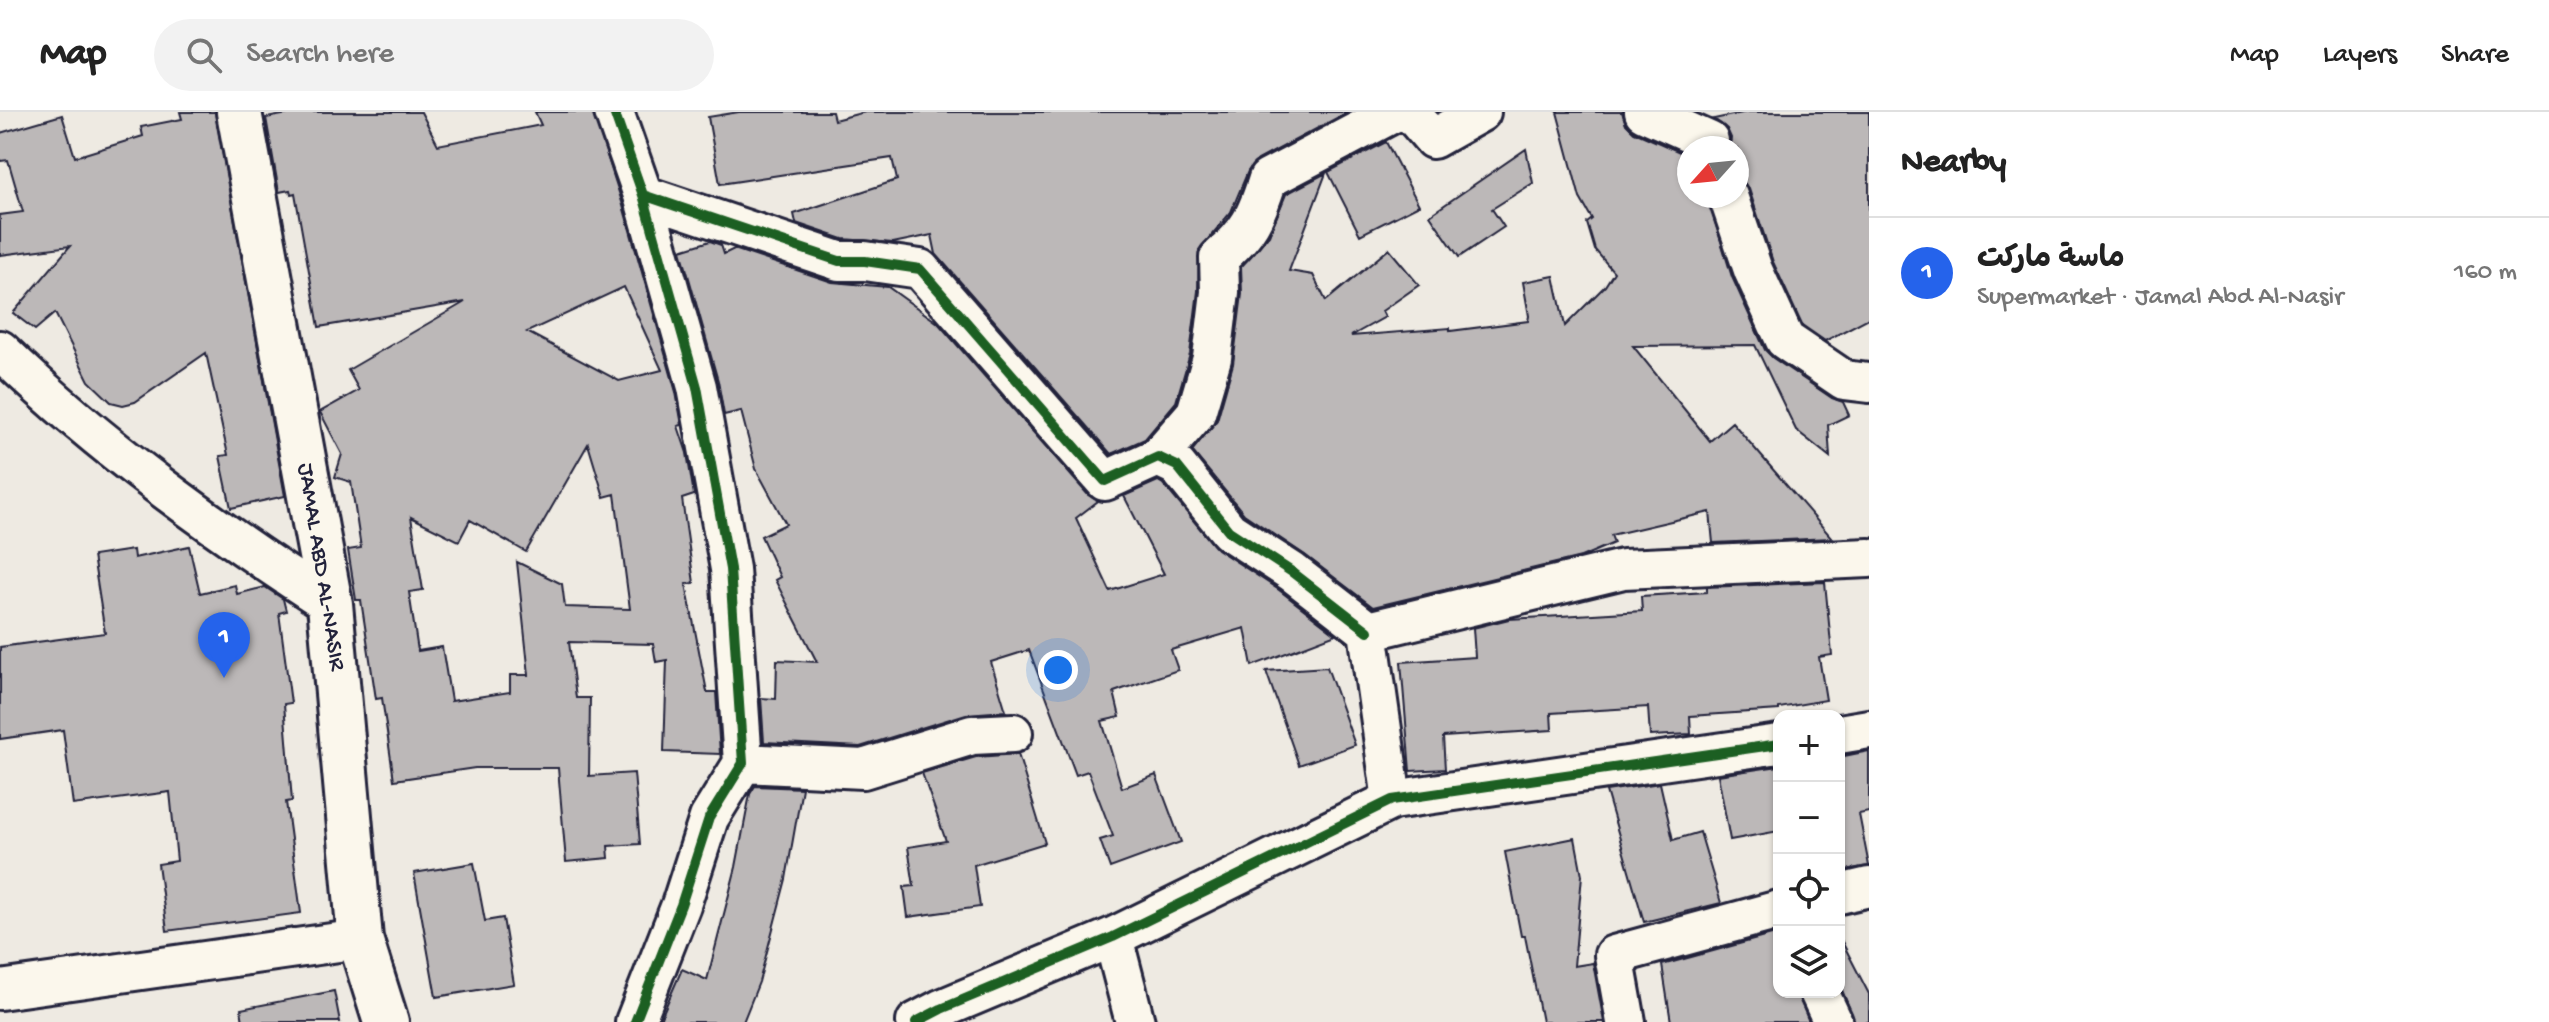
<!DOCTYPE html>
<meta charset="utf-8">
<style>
:root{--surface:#fff;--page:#f2f2f2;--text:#222;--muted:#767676;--line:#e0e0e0;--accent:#2563eb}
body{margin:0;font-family:"Gochi Hand","Playpen Sans Arabic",sans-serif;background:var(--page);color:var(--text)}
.controls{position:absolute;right:24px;bottom:24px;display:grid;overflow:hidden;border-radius:16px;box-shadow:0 2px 6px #0004}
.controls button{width:72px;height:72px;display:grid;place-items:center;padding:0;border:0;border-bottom:2px solid var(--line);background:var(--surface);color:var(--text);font:40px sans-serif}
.compass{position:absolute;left:1677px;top:24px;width:72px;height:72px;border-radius:50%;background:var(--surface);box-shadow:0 2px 6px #0004;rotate:243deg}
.you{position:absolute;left:1058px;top:558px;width:28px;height:28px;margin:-20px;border:6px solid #fff;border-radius:50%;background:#1a73e8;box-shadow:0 0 0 12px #1a73e833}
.badge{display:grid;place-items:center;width:52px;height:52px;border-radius:50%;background:var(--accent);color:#fff;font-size:26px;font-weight:700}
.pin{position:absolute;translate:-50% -66px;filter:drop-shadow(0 2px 4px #0008)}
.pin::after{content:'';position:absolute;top:42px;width:28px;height:24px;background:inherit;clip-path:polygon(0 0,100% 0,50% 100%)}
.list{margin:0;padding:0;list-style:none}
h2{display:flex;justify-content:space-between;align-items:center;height:104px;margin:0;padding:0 32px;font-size:34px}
h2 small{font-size:26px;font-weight:400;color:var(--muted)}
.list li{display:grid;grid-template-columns:52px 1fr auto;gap:24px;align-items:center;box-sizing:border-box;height:112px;padding:0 32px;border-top:2px solid var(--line)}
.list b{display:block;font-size:30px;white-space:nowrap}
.list p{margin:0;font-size:26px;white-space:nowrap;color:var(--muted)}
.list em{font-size:26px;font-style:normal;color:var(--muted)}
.icon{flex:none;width:44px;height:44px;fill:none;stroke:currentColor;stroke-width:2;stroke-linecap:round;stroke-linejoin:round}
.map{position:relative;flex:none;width:1869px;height:910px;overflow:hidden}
header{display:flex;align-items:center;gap:48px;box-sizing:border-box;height:112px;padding:0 40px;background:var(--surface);border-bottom:2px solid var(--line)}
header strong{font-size:38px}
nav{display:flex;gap:44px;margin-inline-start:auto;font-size:28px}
.search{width:560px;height:72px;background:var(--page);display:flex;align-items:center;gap:20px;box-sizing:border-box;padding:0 28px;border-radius:44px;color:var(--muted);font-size:30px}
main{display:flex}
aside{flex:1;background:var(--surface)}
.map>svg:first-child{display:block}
.building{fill:#bcb8b8;stroke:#22223b;stroke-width:2;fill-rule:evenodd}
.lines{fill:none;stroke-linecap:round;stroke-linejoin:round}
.minor-casing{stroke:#22223b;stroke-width:44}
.major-casing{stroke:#22223b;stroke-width:50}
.minor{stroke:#fbf7ec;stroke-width:38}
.major{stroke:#fbf7ec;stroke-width:44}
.cycleway-casing{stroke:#fbf7ec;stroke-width:15}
.cycleway{stroke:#1b5e20;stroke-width:10}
.labels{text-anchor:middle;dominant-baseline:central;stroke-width:7;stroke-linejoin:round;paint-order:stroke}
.street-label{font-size:24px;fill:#22223b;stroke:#fbf7ec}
</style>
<header>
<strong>Map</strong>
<div class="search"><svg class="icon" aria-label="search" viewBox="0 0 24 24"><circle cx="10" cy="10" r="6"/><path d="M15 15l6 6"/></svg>Search here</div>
<nav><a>Map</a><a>Layers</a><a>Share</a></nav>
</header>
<main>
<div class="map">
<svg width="1869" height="910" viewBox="0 0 1869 910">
<rect width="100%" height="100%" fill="#eeeae2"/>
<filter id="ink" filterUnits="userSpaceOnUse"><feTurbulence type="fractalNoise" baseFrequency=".0125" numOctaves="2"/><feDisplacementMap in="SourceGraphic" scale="16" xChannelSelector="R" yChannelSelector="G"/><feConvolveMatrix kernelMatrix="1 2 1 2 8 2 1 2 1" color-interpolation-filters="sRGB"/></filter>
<g filter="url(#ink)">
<path class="building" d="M180 0H215L285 384 231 396 220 344 228 343 206 241 135 290 123 293 111 290 89 269 55 201 35 218 13 201 70 134 0 143V103L23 100 8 48 0 49V21L62 3 75 45 143 24 141 15 182 7Z
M299 0H421L438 33 541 13 535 0H593L622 90 676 280 682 313 678 314 687 341 694 383 682 387 694 471 686 472 707 580H716L720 642 664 640 667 548 656 550 653 532 569 530 576 586H590L589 664 634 661 640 732 608 734 609 746 566 750 558 656H475L394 668 382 586 376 587 361 488H356L348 438 361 436 351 370 335 365 342 342 320 300 359 278 348 258 465 190 319 215 295 81 291 82 290 78 279 80 266 6ZM624 175 662 258 619 269 527 220ZM588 332 604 385 615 382 630 497 565 495 562 472 517 450 529 563H510V580L451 589 442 535 418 539 409 480 423 478 411 405 459 429 470 408 526 440Z
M739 0H832L834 8 865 0H1348L1258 48 1248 59 1231 100 1199 138 1198 179 1190 242 1176 290 1145 327 1111 342 936 142 932 123 893 131 843 127 796 111 794 102 897 68 892 46 720 72 708 5Z
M1557 0H1622L1626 12 1634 20 1689 44V84H1707L1732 165 1765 238 1773 246 1832 286 1843 290 1849 303 1828 313 1830 345 1796 318 1755 233 1633 234 1710 329 1732 310 1832 426 1713 431 1710 400 1611 423 1614 431 1581 445 1373 495 1305 443 1244 402 1192 339 1217 308 1233 252 1242 182 1241 155 1269 123 1286 82 1326 61 1289 159 1313 163 1326 189 1389 137 1419 173 1382 199 1385 205 1351 224 1450 216V219L1528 209 1529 204 1523 170 1554 164 1565 214 1605 174 1614 160 1595 138 1587 111 1592 107 1580 86Z
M1747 0H1869V206L1825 229 1802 213 1773 150 1749 77 1737 65V36H1730L1731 26 1727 17 1714 7Z
M1386 30 1419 93 1360 123 1328 60Z
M1526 37 1533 71 1492 97 1504 115 1459 145 1430 103Z
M710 129 721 133 724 142 734 137 832 170 888 175 938 211 1088 383 1098 389 1076 406 1110 479 1164 462 1124 384 1158 369 1163 372 1217 437 1279 478 1336 522 1252 554 1245 516 1171 538 1178 558 1114 580 1120 605 1102 609 1122 676 1156 663 1181 730 1110 756 1100 728 1113 724 1088 659 1076 663 1029 538 991 550 1006 599 966 602 860 635 764 630 761 586 776 587 777 548 817 550 775 468 780 465 761 424 786 412 756 357 741 299 724 303 718 269 681 138Z
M189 434 200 481 235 473 237 482 265 475 283 487 286 499 279 501 291 591 284 592 292 689 286 690 301 801 167 819 158 752 177 749 170 680 73 693 63 618 0 627V535L105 521 93 444 133 438 134 446Z
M1825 470 1832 543 1819 545 1826 588 1779 596V598L1690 604 1691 622 1650 624 1648 595 1551 601 1552 618 1443 625 1445 657 1410 659 1401 550 1475 545 1473 516 1509 507 1642 499 1641 484 1707 480V475Z
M1327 555 1355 633 1299 653 1266 559Z
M1869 639V700L1859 702 1869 754 1839 759V645Z
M1018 642 1045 731 974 753 980 795 908 805 904 775 914 774 908 735 946 729 922 661 976 645Z
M1779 654V719L1730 728 1718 663Z
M1660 671 1673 728 1700 720 1721 791 1644 810 1606 679Z
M755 674 802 676 786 767 759 870 743 910H659L682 857 707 868 736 755 750 682Z
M1575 726 1582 763 1574 854 1593 851 1604 910H1542L1525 824H1521L1505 740Z
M474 751 485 809 503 806 514 872 436 885 414 761Z
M1779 821V880H1797L1809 910H1671L1662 853Z
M1839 824 1869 882V910H1855L1839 871Z
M334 879 340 910H243L241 897Z"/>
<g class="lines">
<g class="minor-casing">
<path id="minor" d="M614 0 643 83 697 275 730 457 743 651 709 706 681 793 635 910
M1410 0 1433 27 1481 0
M1644 0 1709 29
M643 83 839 149H865L920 157 1105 369 1158 345 1177 354 1229 419 1292 460 1368 519
M1728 84 1753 158 1785 228 1844 268 1869 271
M0 238C100 335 213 416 330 492
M1158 345 1196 301 1212 246 1220 180 1219 146C1249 120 1256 105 1268 67L1395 0
M1839 622 1869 617
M743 651 863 657 972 623 1013 621
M1392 688 1368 519 1623 457 1869 446
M1839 782 1869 775
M1113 825 1135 910
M0 878 360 827
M1819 880 1833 910
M916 910 941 897 1113 825 1392 688 1779 632
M1626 910 1614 843 1779 798"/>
</g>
<g class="major-casing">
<path id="major" d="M239 0 330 492 360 827 386 910"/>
</g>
<use href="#minor" class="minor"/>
<use href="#major" class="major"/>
<g class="cycleway-casing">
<path id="cycleway" d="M614 0 643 83 697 275 730 457 743 651 709 706 681 793 635 910
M643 83 839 149H865L920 157 1105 369 1158 345 1177 354 1229 419 1292 460 1368 519
M916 910 941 897 1113 825 1392 688 1779 632"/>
</g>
<use href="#cycleway" class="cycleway"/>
</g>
</g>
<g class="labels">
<g class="street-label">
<text transform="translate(320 455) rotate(81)">JAMAL ABD AL-NASIR</text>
</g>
</g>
</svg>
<div class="controls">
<button>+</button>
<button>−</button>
<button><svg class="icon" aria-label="locate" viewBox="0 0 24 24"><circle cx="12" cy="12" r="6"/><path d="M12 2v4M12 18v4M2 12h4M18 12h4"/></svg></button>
<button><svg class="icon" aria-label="layers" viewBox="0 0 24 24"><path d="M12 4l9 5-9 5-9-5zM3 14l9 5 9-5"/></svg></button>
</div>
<svg class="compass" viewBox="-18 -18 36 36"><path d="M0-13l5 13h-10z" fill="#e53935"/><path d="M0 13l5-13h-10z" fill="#767676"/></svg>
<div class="you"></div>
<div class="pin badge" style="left:224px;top:566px">1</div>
</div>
<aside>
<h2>Nearby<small></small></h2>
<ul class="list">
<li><span class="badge">1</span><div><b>ماسة ماركت</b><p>Supermarket · Jamal Abd Al-Nasir</p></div><em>160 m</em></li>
</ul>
</aside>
</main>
